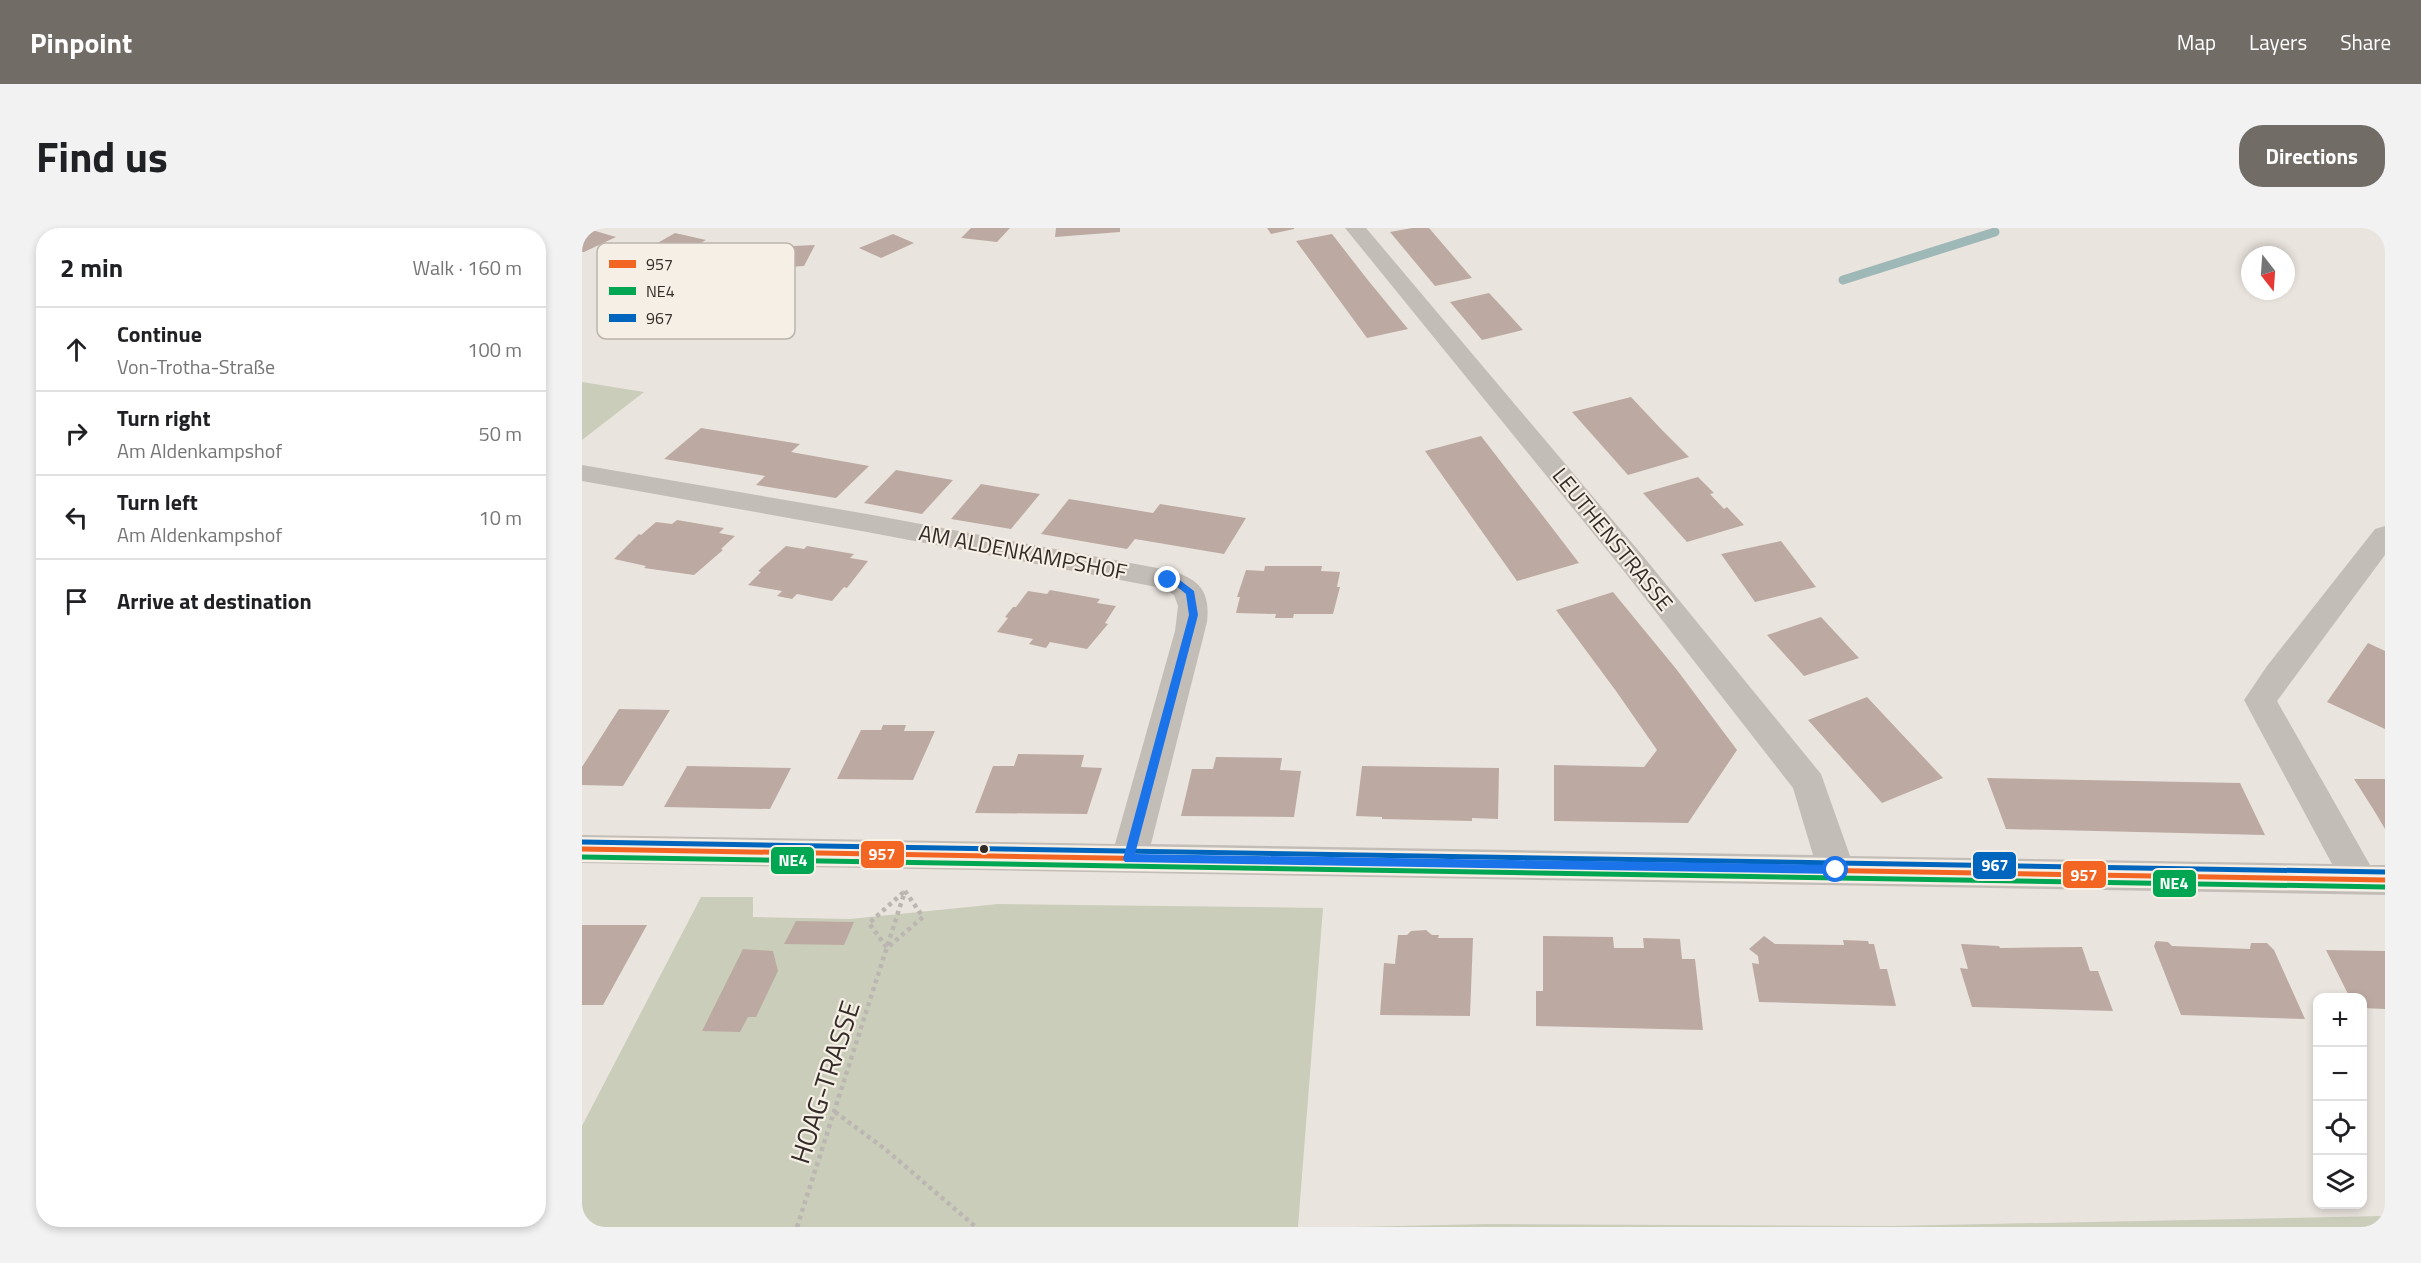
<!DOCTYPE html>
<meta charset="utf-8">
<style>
:root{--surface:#fff;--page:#f2f2f2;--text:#202124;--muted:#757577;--line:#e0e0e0;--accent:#726c67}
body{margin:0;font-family:"Titillium Web",sans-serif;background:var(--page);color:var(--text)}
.controls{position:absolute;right:18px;bottom:18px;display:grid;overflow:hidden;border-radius:12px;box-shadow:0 3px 9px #0003}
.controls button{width:54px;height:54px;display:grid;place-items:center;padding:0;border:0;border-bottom:2px solid var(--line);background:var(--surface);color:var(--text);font:30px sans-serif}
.compass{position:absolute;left:1659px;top:18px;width:54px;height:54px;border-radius:50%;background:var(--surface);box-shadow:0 3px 9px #0003;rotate:163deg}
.stop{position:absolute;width:18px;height:18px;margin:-14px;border:4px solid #1a73e8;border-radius:50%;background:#fff}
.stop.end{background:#1a73e8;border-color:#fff;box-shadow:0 2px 6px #0008}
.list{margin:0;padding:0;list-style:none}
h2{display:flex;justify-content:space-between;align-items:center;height:78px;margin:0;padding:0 24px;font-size:26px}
h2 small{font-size:20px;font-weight:400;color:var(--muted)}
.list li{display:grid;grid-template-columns:39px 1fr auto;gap:18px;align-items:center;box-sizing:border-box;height:84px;padding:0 24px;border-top:2px solid var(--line)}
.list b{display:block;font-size:22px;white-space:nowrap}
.list p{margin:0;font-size:20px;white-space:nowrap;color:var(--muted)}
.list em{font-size:20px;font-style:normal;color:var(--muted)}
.icon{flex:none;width:33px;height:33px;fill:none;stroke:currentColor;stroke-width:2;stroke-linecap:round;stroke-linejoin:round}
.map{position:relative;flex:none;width:1803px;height:999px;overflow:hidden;border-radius:24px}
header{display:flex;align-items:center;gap:36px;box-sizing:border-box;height:84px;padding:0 30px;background:var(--accent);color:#fff}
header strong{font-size:28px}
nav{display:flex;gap:33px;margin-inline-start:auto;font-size:21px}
.intro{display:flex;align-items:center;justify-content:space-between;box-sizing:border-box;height:144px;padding:0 36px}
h1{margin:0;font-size:42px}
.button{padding:15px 27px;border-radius:24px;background:var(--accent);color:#fff;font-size:21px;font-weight:700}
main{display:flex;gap:36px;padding:0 36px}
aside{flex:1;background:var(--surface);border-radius:24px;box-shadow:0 3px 9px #0003}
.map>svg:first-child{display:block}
.green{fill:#cacdba}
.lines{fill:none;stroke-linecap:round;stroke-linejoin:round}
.stream{stroke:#9eb8b8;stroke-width:9}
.building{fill:#bcaaa2}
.path{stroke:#bbb6b1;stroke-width:4.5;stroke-dasharray:4 4;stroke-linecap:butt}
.minor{fill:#c3bdb8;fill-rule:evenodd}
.bus-1-casing{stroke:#f6efe6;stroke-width:10}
.bus-2-casing{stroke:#f6efe6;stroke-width:10}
.bus-3-casing{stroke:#f6efe6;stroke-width:10}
.bus-1{stroke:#f26522;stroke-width:5}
.bus-2{stroke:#00a651;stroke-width:5}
.bus-3{stroke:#0065bd;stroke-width:5}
.route{fill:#1a73e8}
.bus-dot{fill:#322b27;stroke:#f6efe6;stroke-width:2}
.labels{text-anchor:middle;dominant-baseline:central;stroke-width:4.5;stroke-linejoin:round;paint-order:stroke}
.street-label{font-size:22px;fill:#322b27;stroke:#f6efe6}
.near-street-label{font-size:27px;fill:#322b27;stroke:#f6efe6}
.key{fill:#f6efe6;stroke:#bbb4ad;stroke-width:1.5}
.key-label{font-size:16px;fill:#322b27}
.line-badge{stroke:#f6efe6;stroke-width:2}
.badge-label{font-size:16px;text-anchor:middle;font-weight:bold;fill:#fff}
</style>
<header>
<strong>Pinpoint</strong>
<nav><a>Map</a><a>Layers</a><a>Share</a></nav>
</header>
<div class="intro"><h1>Find us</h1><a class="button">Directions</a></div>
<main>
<aside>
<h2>2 min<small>Walk · 160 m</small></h2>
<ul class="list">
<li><svg class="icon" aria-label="ahead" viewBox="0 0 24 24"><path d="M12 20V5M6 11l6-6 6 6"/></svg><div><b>Continue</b><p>Von-Trotha-Straße</p></div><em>100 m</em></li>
<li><svg class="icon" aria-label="right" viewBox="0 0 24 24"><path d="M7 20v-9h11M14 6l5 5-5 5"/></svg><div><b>Turn right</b><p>Am Aldenkampshof</p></div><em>50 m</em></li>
<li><svg class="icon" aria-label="left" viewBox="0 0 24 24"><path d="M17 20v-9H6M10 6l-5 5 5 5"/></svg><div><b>Turn left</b><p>Am Aldenkampshof</p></div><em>10 m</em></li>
<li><svg class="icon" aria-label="arrive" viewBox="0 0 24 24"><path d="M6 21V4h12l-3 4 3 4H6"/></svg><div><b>Arrive at destination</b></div></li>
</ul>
</aside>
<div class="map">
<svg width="1803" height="999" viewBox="0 0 1803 999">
<rect width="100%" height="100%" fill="#eae4de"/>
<path class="green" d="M0 154 62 164 0 212Z
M119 669H171V689L268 691 416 676 741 680 716 999H0V898Z
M1803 988V999H771L907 996 1310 998Z"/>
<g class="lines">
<path class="stream" d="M1261 52 1413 4"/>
</g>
<path class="building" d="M3 0 34 9 2 24H0V1Z
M389 0H428L415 14 379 10Z
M474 0H538V4L473 9Z
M685 0H712V1L689 6Z
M830 0H847L890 50 853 58 808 4Z
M93 5 124 12 89 32 58 25Z
M311 6 332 15 299 30 277 20Z
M750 6 785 51 826 101 785 110 714 13Z
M233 17 222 38 116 44 130 22Z
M907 65 922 81 941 102 900 112 868 74Z
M1049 169 1080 202 1107 229 1046 247 990 184Z
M119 200 218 216 209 224 287 238 254 270 174 257 183 248 82 231Z
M899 208 971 301 997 335 935 353 843 223Z
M314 242 342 247 371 252 340 286 282 275Z
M1116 249 1132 265 1128 266 1142 281 1145 279 1162 297 1105 314 1061 265Z
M399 256 428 261 458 266 429 301 369 291Z
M487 271 571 285 578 276 664 290 642 326 553 311 545 321 459 306Z
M95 292 142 300 137 305 153 308 139 321 141 322 112 347 62 340 64 338 32 331 57 306 59 307 74 294 90 296Z
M1199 313 1234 359 1173 374 1139 326Z
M204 318 222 321 225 318 272 326 268 330 286 333 265 360 262 359 250 373 215 366 210 371 195 368 200 363 166 357 179 344 176 343Z
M683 338H740L739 343 758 344 755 359H758L751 386H712L711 390H693L694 386 654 385 658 369H655L664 342 682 343Z
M468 362 518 371 515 375 534 378 523 395 526 396 505 421 468 414 464 420 447 416 451 411 415 404 426 390 423 389 431 379H434L446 363 465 366Z
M1031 364 1095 442 1155 522 1106 595 972 593V537L1062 539 1075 522 1034 463 974 382Z
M1239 389 1277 430 1222 448 1185 407Z
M1786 415 1803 423V501L1745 474Z
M1285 469 1361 550 1300 575 1226 492Z
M37 481 88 482 41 558 0 557V539Z
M301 497H324L322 503H353L331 552 255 551 279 502H299Z
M436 526 502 527 499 539 520 540 505 586 393 585 411 538H432Z
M634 529 700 530 698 542 719 543 712 589 599 588 610 541H631Z
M105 538 209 540 188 581 82 579Z
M780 538 917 540 916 591 890 590V593L800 591V589L774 588Z
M1405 550 1658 555 1683 607 1424 601Z
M1772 551H1803V601L1793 584Z
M214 693 272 694 262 717 202 716Z
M0 697H65L21 777H0Z
M844 702 850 707H857L856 710H891L888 788 798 787 802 735 813 736 816 707H825L829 703Z
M961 708 1031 709 1032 720H1062L1061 710 1098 711 1100 731H1113L1121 802 954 798V763H961Z
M1182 708 1193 716 1262 717 1261 712 1286 713 1287 716H1292L1298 741H1305L1314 778 1177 774 1170 735 1177 736 1176 728 1167 721Z
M1574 713 1586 714 1590 718 1668 721 1669 715H1685L1692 722 1723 791 1599 787 1572 718Z
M1379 716 1417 718 1418 720 1500 719 1508 743H1516L1531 783 1390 779 1378 740 1386 741Z
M161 721 191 723 196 743 174 789H166L158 804 120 803Z
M1744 722 1803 723V781L1780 780V770H1768Z"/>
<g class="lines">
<path class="path" d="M323 663 341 689 305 720 287 695Z
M253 884 303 921 394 999
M215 999 323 663"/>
<path class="minor" d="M763 0H784L1061 328 1239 546 1268 628 1750 636 1662 472 1685 438 1793 301 1803 298V327L1695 473 1788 637H1803V667L0 635V607L533 616 593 403 596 378 592 367 580 360 285 304 0 253V237L285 286 586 342C615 350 629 361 625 394L569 616 1231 627 1211 560 1041 342Z"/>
<g class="bus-1-casing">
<path id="bus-1" d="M0 621 1803 652"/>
</g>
<g class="bus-2-casing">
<path id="bus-2" d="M0 629 1803 659"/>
</g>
<g class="bus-3-casing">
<path id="bus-3" d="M0 614 1803 644"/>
</g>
<use href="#bus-1" class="bus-1"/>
<use href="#bus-2" class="bus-2"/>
<use href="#bus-3" class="bus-3"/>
</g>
<path class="route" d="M586 349 599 353 612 363 616 387 553 626 1254 637 1260 642 1254 646 543 634 541 631 607 387 604 366 593 357 583 354 581 352Z"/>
<circle class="bus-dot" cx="402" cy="621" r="5"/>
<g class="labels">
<g class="street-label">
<text transform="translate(1031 311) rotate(51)">LEUTHENSTRASSE</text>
<text transform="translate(441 324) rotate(11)">AM ALDENKAMPSHOF</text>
</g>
<g class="near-street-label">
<text transform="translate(242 854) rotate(-72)">HOAG-TRASSE</text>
</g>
</g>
<rect x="15" y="15" width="198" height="96" rx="9" class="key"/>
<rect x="27" y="32" width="27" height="8" fill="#f26522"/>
<rect x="27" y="59" width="27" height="8" fill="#00a651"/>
<rect x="27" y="86" width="27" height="8" fill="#0065bd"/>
<g class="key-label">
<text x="64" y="42">957</text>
<text x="64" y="69">NE4</text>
<text x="64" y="96">967</text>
</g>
<g class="line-badge">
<rect x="278" y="612" width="45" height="29" rx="6" fill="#f26522"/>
<rect x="188" y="618" width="45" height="29" rx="6" fill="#00a651"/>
<rect x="1390" y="623" width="45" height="29" rx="6" fill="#0065bd"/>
<rect x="1480" y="632" width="45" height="29" rx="6" fill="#f26522"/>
<rect x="1570" y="641" width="45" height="29" rx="6" fill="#00a651"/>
</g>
<g class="badge-label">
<text x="300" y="632">957</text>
<text x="211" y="638">NE4</text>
<text x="1413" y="643">967</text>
<text x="1502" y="653">957</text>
<text x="1592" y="661">NE4</text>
</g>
</svg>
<div class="controls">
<button>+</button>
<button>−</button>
<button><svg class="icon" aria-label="locate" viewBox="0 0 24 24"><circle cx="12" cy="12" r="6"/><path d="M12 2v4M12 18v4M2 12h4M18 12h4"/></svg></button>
<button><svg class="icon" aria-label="layers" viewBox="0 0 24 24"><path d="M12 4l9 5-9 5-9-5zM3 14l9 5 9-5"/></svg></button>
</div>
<svg class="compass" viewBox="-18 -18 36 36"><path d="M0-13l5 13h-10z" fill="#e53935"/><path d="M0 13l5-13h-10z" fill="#757577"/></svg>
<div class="stop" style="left:1254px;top:642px"></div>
<div class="stop end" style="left:586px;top:352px"></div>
</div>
</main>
